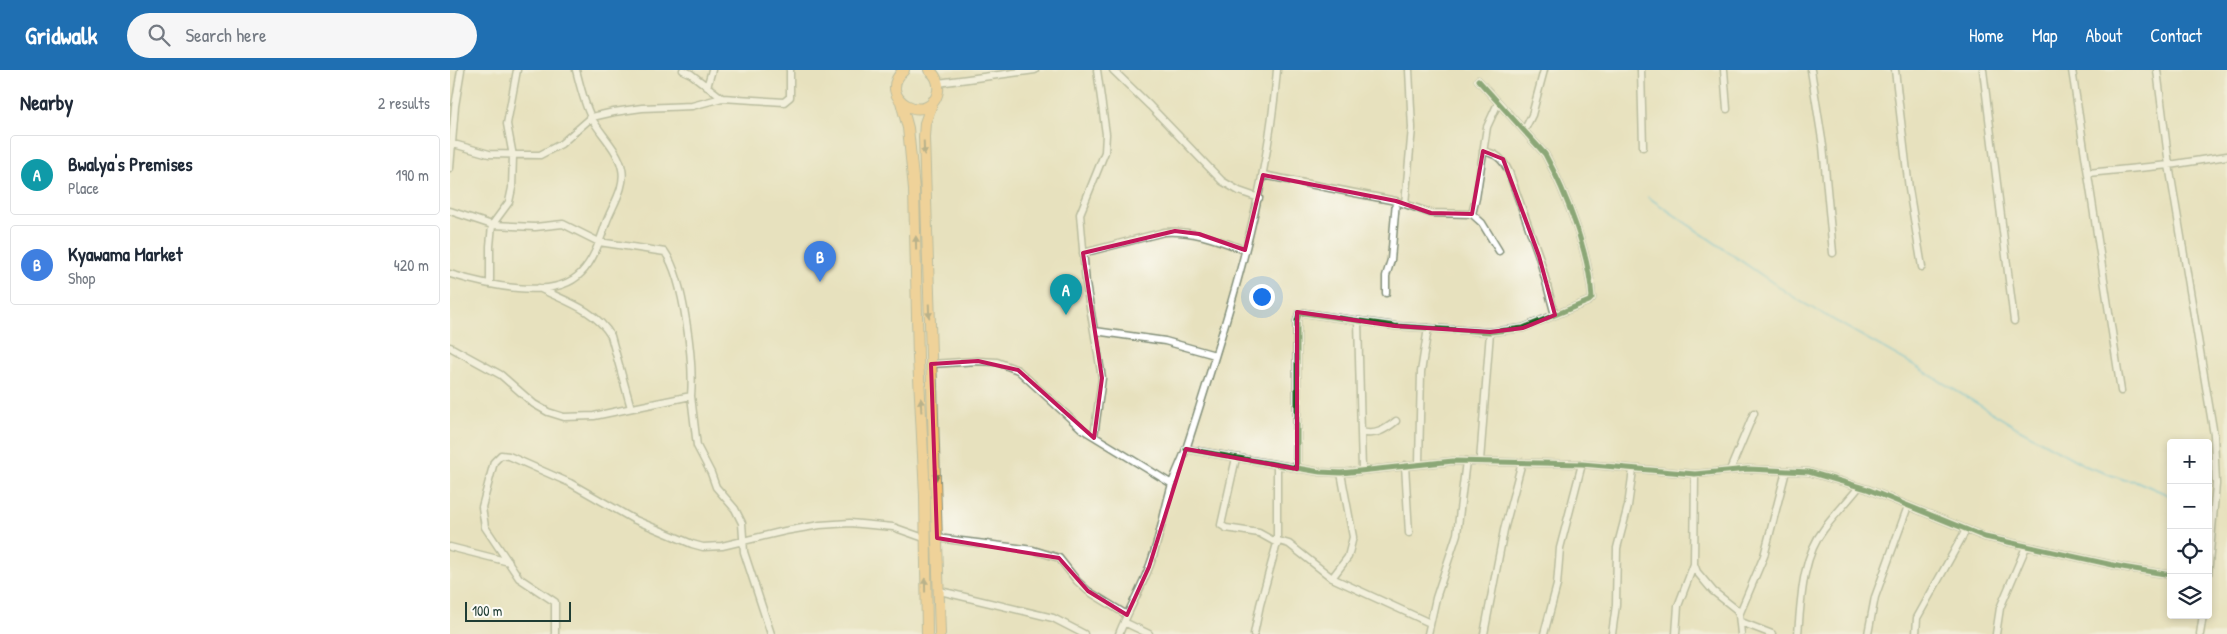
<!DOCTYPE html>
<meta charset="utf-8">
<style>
:root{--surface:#fff;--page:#f6f6f7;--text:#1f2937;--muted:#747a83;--line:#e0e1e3;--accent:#1f6fb2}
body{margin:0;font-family:"Patrick Hand",sans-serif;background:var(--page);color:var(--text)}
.controls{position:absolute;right:15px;bottom:15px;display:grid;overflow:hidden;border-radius:5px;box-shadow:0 2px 8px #0003}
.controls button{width:45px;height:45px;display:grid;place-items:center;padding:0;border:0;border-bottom:1px solid var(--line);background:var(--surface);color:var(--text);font:25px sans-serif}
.scale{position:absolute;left:15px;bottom:12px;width:106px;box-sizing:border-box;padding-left:5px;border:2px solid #1f3d34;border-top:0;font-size:14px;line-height:18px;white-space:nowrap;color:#1f3d34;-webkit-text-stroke:4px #fdfcf7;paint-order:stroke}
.you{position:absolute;left:811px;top:226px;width:18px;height:18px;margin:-12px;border:4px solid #fff;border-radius:50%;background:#1a73e8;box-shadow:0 0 0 8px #1a73e833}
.badge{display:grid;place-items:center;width:32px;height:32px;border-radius:50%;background:var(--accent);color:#fff;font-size:16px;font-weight:700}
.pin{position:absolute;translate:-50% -41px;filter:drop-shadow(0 1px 2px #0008)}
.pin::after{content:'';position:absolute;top:26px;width:18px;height:15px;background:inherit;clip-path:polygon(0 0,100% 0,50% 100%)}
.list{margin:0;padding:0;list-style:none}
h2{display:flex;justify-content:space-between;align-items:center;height:65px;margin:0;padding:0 20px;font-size:21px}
h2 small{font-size:16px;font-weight:400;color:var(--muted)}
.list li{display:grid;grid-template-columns:32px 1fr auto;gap:15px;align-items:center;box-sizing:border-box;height:80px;margin:0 10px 10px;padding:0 10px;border:1px solid var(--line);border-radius:5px}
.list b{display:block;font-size:19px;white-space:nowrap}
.list p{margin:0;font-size:16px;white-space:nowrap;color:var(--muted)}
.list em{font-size:16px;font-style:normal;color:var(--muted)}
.icon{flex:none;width:28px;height:28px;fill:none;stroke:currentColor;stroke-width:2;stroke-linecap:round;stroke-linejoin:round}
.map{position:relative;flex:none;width:1777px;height:564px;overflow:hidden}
header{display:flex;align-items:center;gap:30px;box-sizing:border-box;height:70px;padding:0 25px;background:var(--accent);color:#fff}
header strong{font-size:24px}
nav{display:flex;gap:28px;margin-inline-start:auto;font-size:18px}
.search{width:350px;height:45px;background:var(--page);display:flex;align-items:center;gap:12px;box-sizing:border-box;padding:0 18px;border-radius:28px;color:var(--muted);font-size:19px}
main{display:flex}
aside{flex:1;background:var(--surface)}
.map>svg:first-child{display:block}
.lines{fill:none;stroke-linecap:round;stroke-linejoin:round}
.stream{stroke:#52b7d1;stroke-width:2}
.minor-casing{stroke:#838f79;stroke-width:9}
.trunk-casing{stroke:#838f79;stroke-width:12}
.minor{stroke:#fff;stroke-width:6}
.trunk{stroke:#f9bf6d;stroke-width:10}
.cycleway-casing{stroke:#fdfcf7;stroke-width:8}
.cycleway{stroke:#1b5e20;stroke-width:5}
.oneway{fill:#81784e}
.marked{fill:none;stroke:#c2185b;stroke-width:4;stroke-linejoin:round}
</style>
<header>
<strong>Gridwalk</strong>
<div class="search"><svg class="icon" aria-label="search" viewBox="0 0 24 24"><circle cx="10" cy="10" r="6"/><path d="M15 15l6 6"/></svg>Search here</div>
<nav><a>Home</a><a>Map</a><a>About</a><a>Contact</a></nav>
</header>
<main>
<aside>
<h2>Nearby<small>2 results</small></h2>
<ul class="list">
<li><span class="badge" style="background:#0f9aa8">A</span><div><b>Bwalya's Premises</b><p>Place</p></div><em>190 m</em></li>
<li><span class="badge" style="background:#3f7fe0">B</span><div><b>Kyawama Market</b><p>Shop</p></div><em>420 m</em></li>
</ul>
</aside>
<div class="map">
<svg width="1777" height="564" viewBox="0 0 1777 564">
<rect width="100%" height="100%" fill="#fdfcf7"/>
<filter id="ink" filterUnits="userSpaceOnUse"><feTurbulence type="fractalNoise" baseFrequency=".02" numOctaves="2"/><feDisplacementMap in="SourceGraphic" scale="10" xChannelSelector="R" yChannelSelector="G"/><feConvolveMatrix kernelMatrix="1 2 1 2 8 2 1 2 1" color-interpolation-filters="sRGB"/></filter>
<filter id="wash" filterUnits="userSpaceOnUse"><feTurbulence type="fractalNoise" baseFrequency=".0096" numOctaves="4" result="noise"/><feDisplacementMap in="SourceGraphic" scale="20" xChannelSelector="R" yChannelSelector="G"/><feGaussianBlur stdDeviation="1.12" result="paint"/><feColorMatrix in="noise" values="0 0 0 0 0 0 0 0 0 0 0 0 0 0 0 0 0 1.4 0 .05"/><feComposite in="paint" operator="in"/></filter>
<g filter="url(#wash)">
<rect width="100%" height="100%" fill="#e7e1be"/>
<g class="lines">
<path class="stream" d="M1198 127 1348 230 1462 294 1569 359 1638 397 1675 410 1686 411 1721 426
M1758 436 1760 437"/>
</g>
</g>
<g filter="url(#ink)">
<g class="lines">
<g class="minor-casing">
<path id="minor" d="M233 0 241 4 272 28
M663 0 700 36 772 111 789 121 809 128
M1191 0 1193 77
M1274 0 1277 39
M1361 0 1373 76 1383 183
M1445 0 1459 119 1472 197
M1533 0 1564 251
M1622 0 1671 321
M1707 0 1719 95 1764 365 1766 414 1758 505
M488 13 585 0
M257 17 262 0
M1074 61 1082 45 1094 0
M0 73 39 84 90 85 111 74 142 47 164 42 192 38 242 36 272 28 334 32 340 27V0
M1033 81C1047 84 1052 88 1059 102L1089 186 1105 245
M0 98 5 36 11 0
M1638 103 1719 95 1777 86
M813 105 946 131 981 143 1022 144 1032 153 1049 181
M955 134 962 58 959 0
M0 141 42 155 85 157 113 154 149 172 215 182C234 209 244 293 241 326L144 346 114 347 98 342 84 334 51 305 0 277
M1022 144 1026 128 1037 57 1048 33
M633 183 714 162C743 160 768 170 795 180
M0 204C33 214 104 232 131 203 144 190 150 170 156 153 162 136 176 117 172 99 168 79 150 64 141 47 134 33 130 15 126 0
M40 214V176L42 155 59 132 62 118 63 86 57 54 67 0
M89 218C115 231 146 240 161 266L181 338
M936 223V206L941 190 946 131
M908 251 912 400
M645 261 715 271 765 285
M481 294 528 291 547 292 568 300 632 359 722 414
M241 326 247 376 261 403 266 417 285 439 292 453 294 482 321 564
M911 362C925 366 935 360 946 351
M644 366 652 308 636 214 630 144 655 82 656 64 647 0
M736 379 870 402 891 403 1003 391 1132 394 1245 404 1298 399 1359 402 1417 419 1535 467 1672 497 1721 505
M786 388 771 455 776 458 809 463 827 473
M1030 391 1040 262
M969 393 971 302 978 258
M827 395V473
M955 395 959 463
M847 399V251L849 244 854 243 945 256 1040 262 1073 258 1139 231 1142 228C1139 182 1116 123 1095 84L1028 10
M1280 400 1304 343
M1245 404 1244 494 1247 502 1263 521 1287 540 1289 545 1291 564
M487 468 583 480 609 488 627 511 638 521 677 545
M0 477 59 492
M882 508 898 487 903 467 891 403
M490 521 603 548 634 564
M1289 545 1314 486 1336 401
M674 552 699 564
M1291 552 1322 564
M105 564V532L69 508 35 457 32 437 44 392 51 385 59 386 120 413 183 449 242 474 253 477 272 476 335 461 370 455 400 453 443 457 474 468
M669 564C678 541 691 519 700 495 710 468 714 441 722 414 726 401 733 389 737 376 776 254 817 128 827 0
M804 564 810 535 826 477 829 471 839 474 882 508 980 553
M978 564 986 528 1007 464 1016 391
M1034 564 1054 460 1072 392
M1094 564 1107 515 1110 478 1132 394
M1162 564 1166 535 1167 478 1178 436 1183 400
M1226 564 1228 536 1244 494
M1348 564C1351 530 1352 487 1374 459 1385 444 1398 431 1409 417
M1418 564 1425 527 1458 436
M1466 564 1467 548 1516 460
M1546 564 1550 538 1576 477
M1750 564 1753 545"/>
</g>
<g class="trunk-casing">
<path id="trunk" d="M454 0C423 29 481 58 488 21 489 13 486 5 479 0
M483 31 475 53 474 67 490 564
M451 32 458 58 464 119 468 288 475 425 477 564"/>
</g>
<use href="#minor" class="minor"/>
<use href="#trunk" class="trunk"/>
<g class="cycleway-casing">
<path id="cycleway" d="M736 379 870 402 891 403 1003 391 1132 394 1245 404 1298 399 1359 402 1417 419 1535 467 1672 497 1721 505
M847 399V251L849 244 854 243 945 256 1040 262 1073 258 1139 231 1142 228C1139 182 1116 123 1095 84L1028 10"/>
</g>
<use href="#cycleway" class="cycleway"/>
</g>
<defs><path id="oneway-solid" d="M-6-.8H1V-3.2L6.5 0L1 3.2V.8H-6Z" transform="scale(1.25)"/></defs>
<g class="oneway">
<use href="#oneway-solid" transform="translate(474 78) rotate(88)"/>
<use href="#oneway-solid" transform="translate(466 173) rotate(-91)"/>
<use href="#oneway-solid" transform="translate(479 241) rotate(88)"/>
<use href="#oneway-solid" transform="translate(471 335) rotate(-93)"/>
<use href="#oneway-solid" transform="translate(486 403) rotate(87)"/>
<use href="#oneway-solid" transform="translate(475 515) rotate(-91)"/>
</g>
</g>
<path d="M0 0H1777V564H0ZM1033 81 1053 89 1089 186 1105 245 1073 258 1040 262 945 256 847 242V399L736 379 699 497 677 545 638 521 609 488 487 468 481 294 528 291 568 300 644 368 652 308 633 183 725 161 749 164 795 180 813 105 946 131 981 143 1022 144Z" fill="#e7e1be" fill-opacity=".55" fill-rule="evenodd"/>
<path class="marked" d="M1033 81 1053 89 1089 186 1105 245 1073 258 1040 262 945 256 847 242V399L736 379 699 497 677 545 638 521 609 488 487 468 481 294 528 291 568 300 644 368 652 308 633 183 725 161 749 164 795 180 813 105 946 131 981 143 1022 144Z"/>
</svg>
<div class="controls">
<button>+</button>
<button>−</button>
<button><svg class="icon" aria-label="locate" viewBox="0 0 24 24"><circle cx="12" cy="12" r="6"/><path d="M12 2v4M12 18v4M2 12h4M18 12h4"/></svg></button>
<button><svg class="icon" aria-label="layers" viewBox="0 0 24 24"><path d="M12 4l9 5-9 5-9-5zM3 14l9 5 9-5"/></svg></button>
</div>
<div class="scale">100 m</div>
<div class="you"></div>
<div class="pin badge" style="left:616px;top:245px;background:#0f9aa8">A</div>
<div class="pin badge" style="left:370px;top:212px;background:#3f7fe0">B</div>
</div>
</main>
